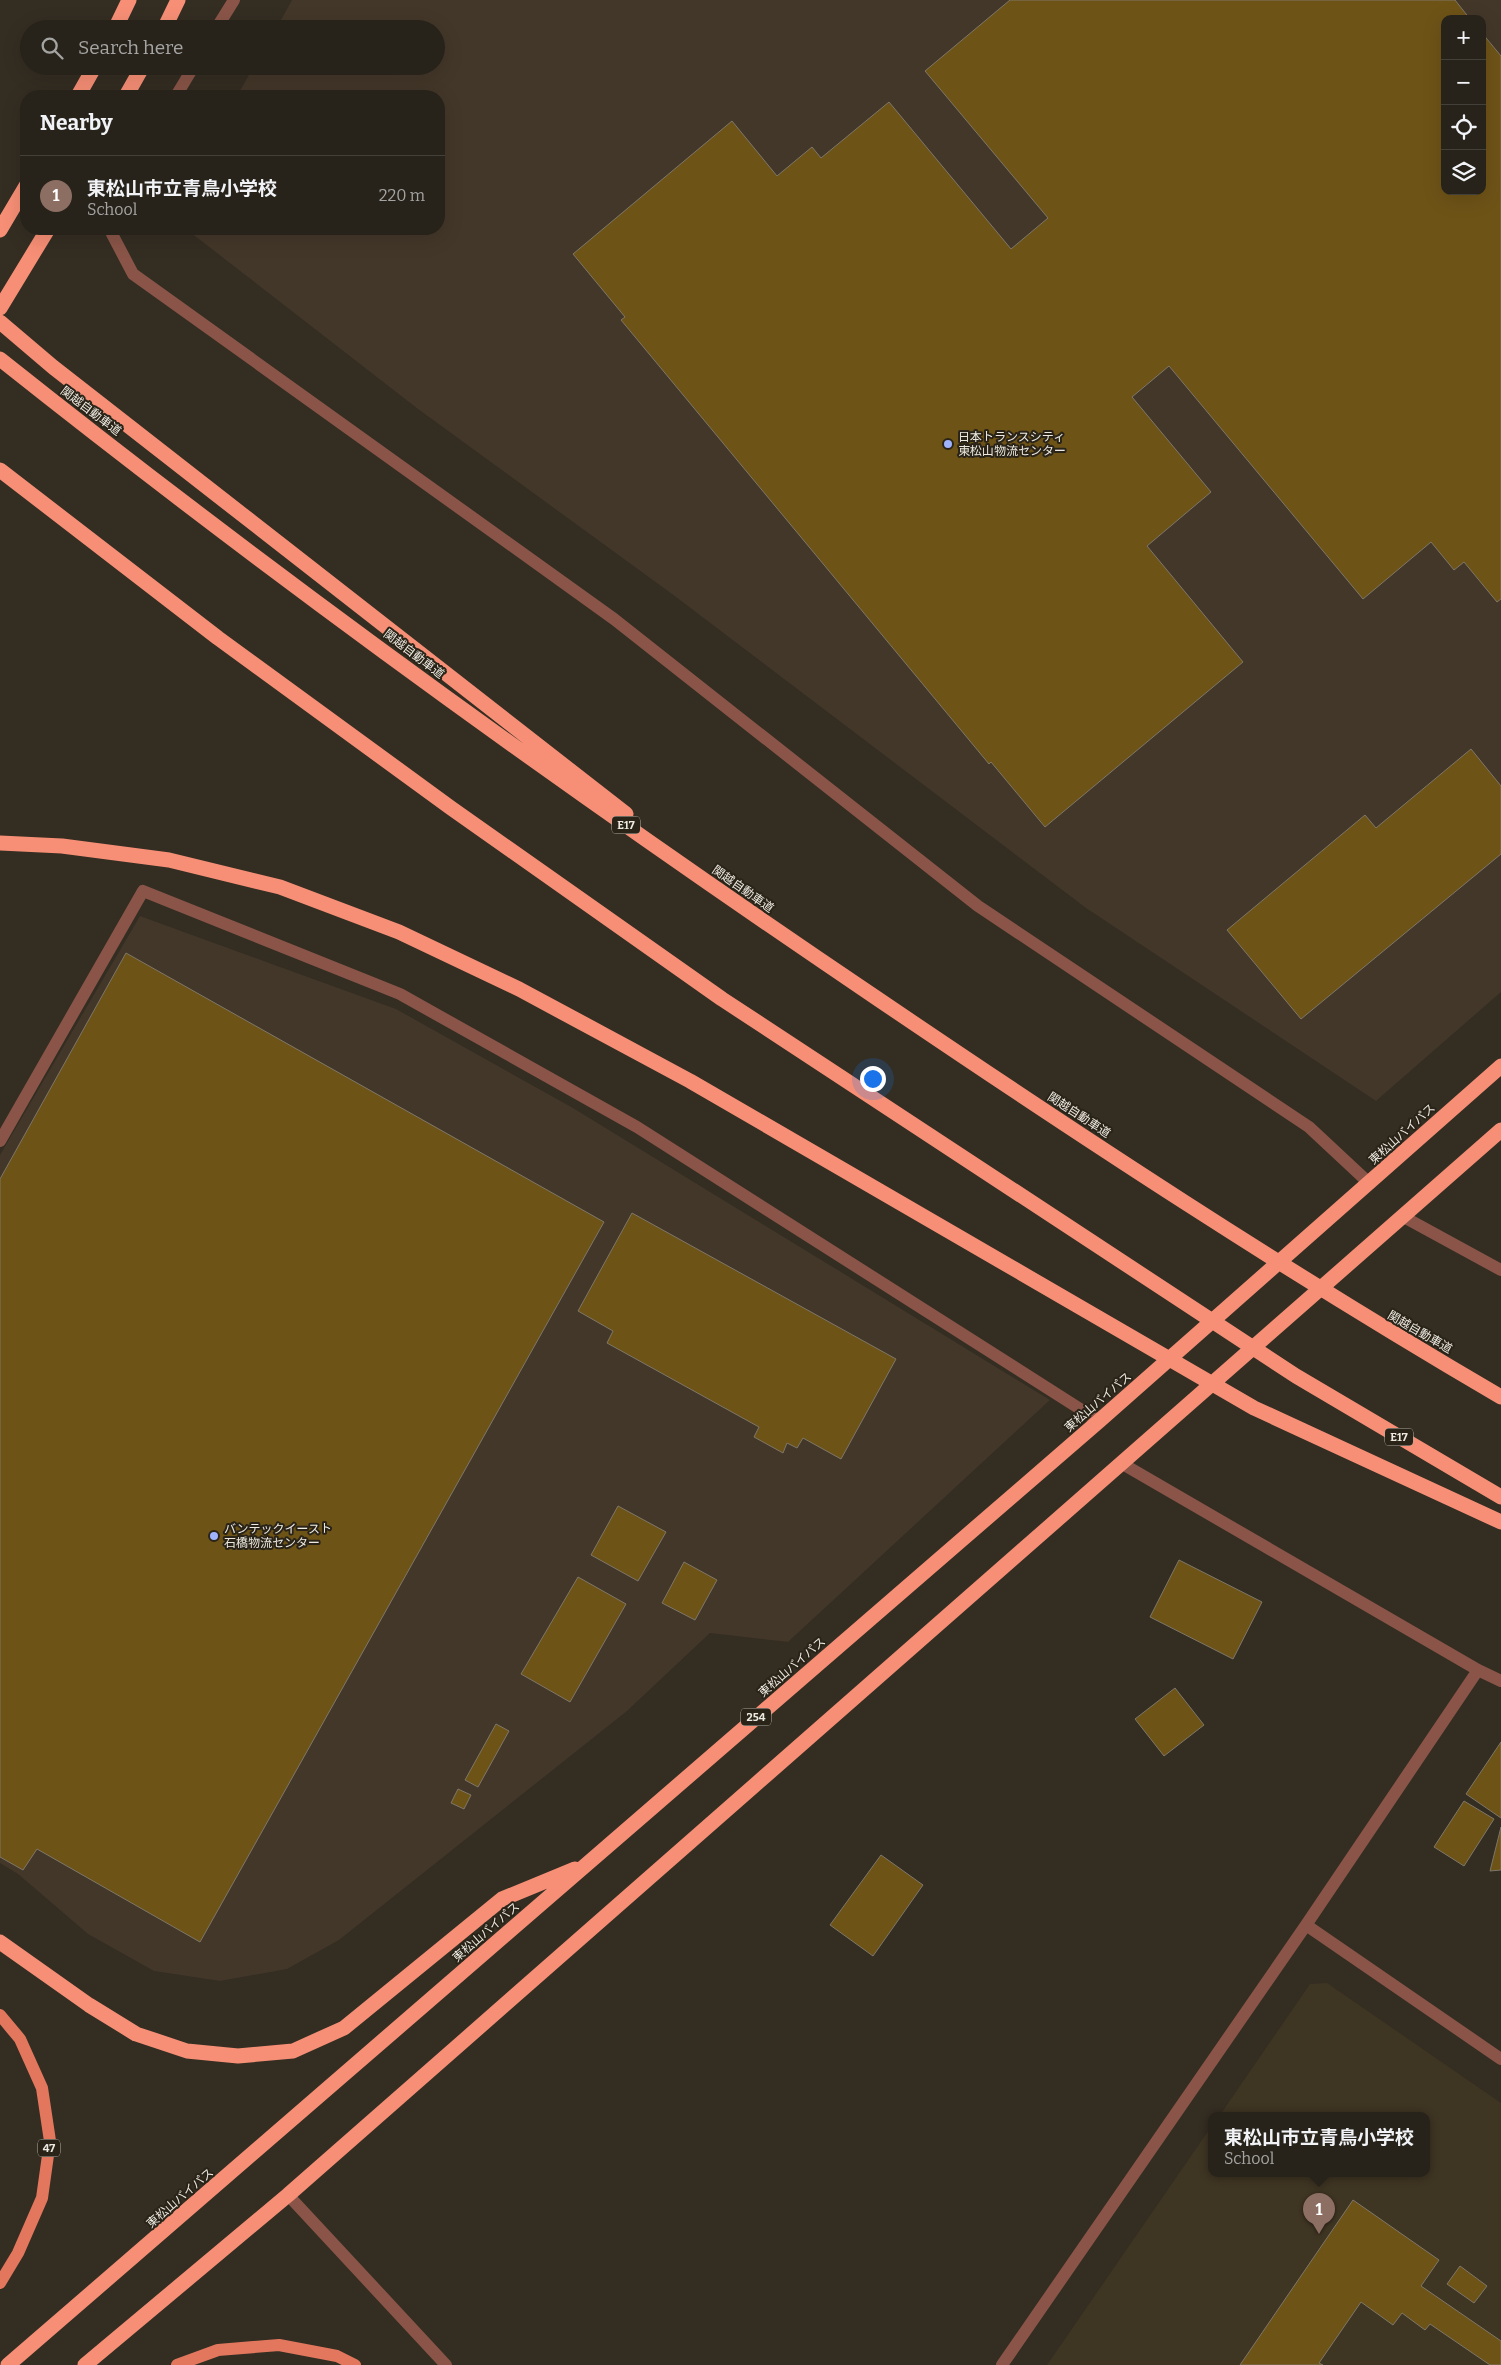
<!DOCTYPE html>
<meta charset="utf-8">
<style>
:root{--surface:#27221a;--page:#332f27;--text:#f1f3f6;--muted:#a4a4a2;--line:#433f39;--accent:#0b8043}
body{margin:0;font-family:Bitter,"Noto Sans JP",serif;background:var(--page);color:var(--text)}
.controls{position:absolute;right:15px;top:15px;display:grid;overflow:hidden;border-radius:10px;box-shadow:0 5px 20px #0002}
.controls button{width:45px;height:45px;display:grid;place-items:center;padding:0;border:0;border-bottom:1px solid var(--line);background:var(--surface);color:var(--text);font:25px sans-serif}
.you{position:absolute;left:872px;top:1078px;width:18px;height:18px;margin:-12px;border:4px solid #fff;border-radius:50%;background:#1a73e8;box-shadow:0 0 0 8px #1a73e833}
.badge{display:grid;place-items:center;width:32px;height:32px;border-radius:50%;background:var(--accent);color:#fff;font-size:16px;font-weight:700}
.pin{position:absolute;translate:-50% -41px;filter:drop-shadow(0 1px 2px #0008)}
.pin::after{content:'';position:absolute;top:26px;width:18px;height:15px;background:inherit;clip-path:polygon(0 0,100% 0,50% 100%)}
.popup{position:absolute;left:1208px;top:2112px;width:222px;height:65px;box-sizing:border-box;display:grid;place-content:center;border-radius:10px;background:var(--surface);filter:drop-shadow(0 1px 4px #0005);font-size:16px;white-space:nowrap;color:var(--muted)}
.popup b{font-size:19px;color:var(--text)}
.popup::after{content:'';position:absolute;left:50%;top:100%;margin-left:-10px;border:10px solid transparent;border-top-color:var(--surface)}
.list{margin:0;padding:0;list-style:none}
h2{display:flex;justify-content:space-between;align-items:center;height:65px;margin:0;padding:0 20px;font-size:21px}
h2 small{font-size:16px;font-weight:400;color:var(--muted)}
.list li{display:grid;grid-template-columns:32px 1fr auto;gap:15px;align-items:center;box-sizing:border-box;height:80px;padding:0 20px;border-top:1px solid var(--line)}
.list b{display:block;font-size:19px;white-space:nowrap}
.list p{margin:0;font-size:16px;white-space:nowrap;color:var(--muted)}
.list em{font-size:16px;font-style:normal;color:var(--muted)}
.icon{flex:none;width:28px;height:28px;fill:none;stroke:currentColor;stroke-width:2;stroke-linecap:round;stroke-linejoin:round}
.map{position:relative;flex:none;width:1501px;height:2365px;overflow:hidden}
.search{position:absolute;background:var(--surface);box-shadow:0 5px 20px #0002;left:20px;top:20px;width:425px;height:55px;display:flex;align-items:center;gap:12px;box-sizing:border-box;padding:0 18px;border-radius:28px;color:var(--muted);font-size:19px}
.panel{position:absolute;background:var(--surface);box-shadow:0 5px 20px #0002;left:20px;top:90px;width:425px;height:145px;border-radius:20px}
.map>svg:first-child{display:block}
.industrial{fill:#433729;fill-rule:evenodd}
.built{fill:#3f3523}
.building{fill:#6e5317;stroke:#7e7769}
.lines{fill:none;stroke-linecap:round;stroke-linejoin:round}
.minor{stroke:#8a5548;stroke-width:12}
.major{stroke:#e3775e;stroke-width:12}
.highway{stroke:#f78f76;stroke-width:15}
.poi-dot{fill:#a0b3fd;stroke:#2a2418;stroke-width:2}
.labels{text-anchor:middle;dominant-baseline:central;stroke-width:4;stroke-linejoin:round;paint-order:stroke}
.shield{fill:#2a2418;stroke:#b2aea5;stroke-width:1}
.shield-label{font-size:11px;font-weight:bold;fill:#ede9e1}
.street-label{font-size:12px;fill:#ede9e1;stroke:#2a2418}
.poi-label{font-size:12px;fill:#ede9e1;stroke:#2a2418;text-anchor:start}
</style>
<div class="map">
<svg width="1501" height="2365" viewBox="0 0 1501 2365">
<rect width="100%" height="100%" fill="#342d22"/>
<path class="industrial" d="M292 0H1501V992L1376 1101 1086 908 672 594 418 409 186 229H439V96H237L254 66H436V29H276ZM1445 19H1482V191H1445Z
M140 916 396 1009 573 1108 1050 1400 788 1642 710 1633 627 1711 339 1940 287 1969 220 1981 154 1971 88 1934 18 1874 0 1863V1155Z"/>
<path class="built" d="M1327 1983 1501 2103V2365H1047L1211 2127 1212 2173H1426V2115H1220L1310 1984Z"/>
<path class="building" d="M1010 0H1455L1470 19H1445V191H1482V33L1501 56V599L1497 602 1464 562 1454 570 1431 542 1363 599 1169 366 1132 397 1211 492 1147 546 1243 662 1045 827 991 762 989 764 621 320 625 317 573 254 732 121 777 176 812 147 821 158 889 102 1011 249 1048 218 925 71Z
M1471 749 1501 786V854L1301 1019 1227 930 1365 815 1376 828Z
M126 953 604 1222 200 1942 37 1849 23 1870 0 1857V1179Z
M632 1213 896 1359 841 1459 803 1438 797 1448 787 1443 783 1453 754 1437 759 1427 607 1343 613 1331 578 1311Z
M618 1506 666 1532 638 1581 591 1555Z
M1179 1560 1262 1602 1233 1659 1150 1617Z
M684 1562 717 1580 695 1620 662 1603Z
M578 1577 626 1604 570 1702 521 1674Z
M1175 1688 1204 1725 1164 1756 1135 1719Z
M496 1724 509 1731 478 1787 465 1780Z
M1501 1742V1818L1466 1794Z
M458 1789 471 1795 464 1809 451 1803Z
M1464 1801 1494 1819 1464 1866 1434 1847Z
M1501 1827V1870L1490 1871Z
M881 1855 923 1885 873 1956 830 1925Z
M1353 2200 1439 2260 1421 2286 1501 2341V2365H1490L1430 2324 1425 2330 1402 2313 1393 2325 1361 2302 1319 2363 1323 2365H1240Z
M1460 2266 1487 2286 1474 2303 1447 2284Z"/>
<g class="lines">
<path class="minor" d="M216 29 234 0
M176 96 194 66
M112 229V234L133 274 614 619 978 906 1309 1127 1369 1183
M0 1141 143 891 400 994 637 1127 1099 1421
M1402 1216 1501 1270
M1121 1463 1478 1670 1501 1681
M1306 1925 1501 2059
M288 2195 446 2365
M1002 2365 1306 1925 1478 1670"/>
<path class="major" d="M0 2015 20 2039 42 2088 50 2141 42 2198 18 2253 0 2283
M177 2365 218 2350 279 2345 337 2356 355 2365"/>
<path class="highway" d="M115 29 129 0
M164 29 178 0
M78 96 95 66
M126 96 143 66
M0 230 26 186
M0 308 48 229
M0 322 53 367 626 814
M0 359C283 584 576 795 875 997 1080 1136 1287 1272 1501 1397
M0 470 218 638 451 808 722 999 1296 1376 1501 1497
M0 843 62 846 169 860 280 887 399 932 519 989 690 1081 1254 1408 1501 1522
M0 1942 89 2005 136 2034 187 2051 238 2056 293 2051 344 2028 502 1899 575 1869
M8 2365 1099 1421 1501 1066
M85 2365 288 2195 1501 1130"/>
</g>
<g class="poi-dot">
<circle cx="948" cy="444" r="5"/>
<circle cx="214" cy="1536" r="5"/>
</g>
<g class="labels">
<g class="shield">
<rect x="612" y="816.5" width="28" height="17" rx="4"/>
<rect x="1385" y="1428.5" width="28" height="17" rx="4"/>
<rect x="741" y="1708.5" width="30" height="17" rx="4"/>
<rect x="38" y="2139.5" width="22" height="17" rx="4"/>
</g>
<g class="shield-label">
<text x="626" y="825">E17</text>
<text x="1399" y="1437">E17</text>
<text x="756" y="1717">254</text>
<text x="49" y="2148">47</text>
</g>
<g class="street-label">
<text transform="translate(91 411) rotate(37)">関越自動車道</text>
<text transform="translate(414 654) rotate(37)">関越自動車道</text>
<text transform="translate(743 889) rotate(35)">関越自動車道</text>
<text transform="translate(1079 1115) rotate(33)">関越自動車道</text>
<text transform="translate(1402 1134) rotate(-42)">東松山バイパス</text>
<text transform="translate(1420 1332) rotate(30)">関越自動車道</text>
<text transform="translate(1098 1402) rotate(-41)">東松山バイパス</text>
<text transform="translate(792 1667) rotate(-41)">東松山バイパス</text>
<text transform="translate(486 1932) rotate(-41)">東松山バイパス</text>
<text transform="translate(180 2198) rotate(-41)">東松山バイパス</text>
</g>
<g class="poi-label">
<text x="958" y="437">日本トランスシティ<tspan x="958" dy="14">東松山物流センター</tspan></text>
<text x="224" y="1529">バンテックイースト<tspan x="224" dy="14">石橋物流センター</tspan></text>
</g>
</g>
</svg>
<div class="controls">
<button>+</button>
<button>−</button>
<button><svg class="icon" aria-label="locate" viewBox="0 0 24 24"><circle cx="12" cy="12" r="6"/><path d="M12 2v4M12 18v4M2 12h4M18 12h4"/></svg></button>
<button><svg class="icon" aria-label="layers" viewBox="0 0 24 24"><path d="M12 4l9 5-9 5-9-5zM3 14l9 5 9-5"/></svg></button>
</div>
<div class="you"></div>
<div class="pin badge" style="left:1319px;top:2234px;background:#8d6e63">1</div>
<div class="popup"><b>東松山市立青鳥小学校</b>School</div>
<div class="search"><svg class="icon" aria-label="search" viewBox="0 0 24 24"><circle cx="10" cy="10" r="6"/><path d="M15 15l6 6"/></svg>Search here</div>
<section class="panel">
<h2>Nearby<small></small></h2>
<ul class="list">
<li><span class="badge" style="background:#8d6e63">1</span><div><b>東松山市立青鳥小学校</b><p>School</p></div><em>220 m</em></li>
</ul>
</section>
</div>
